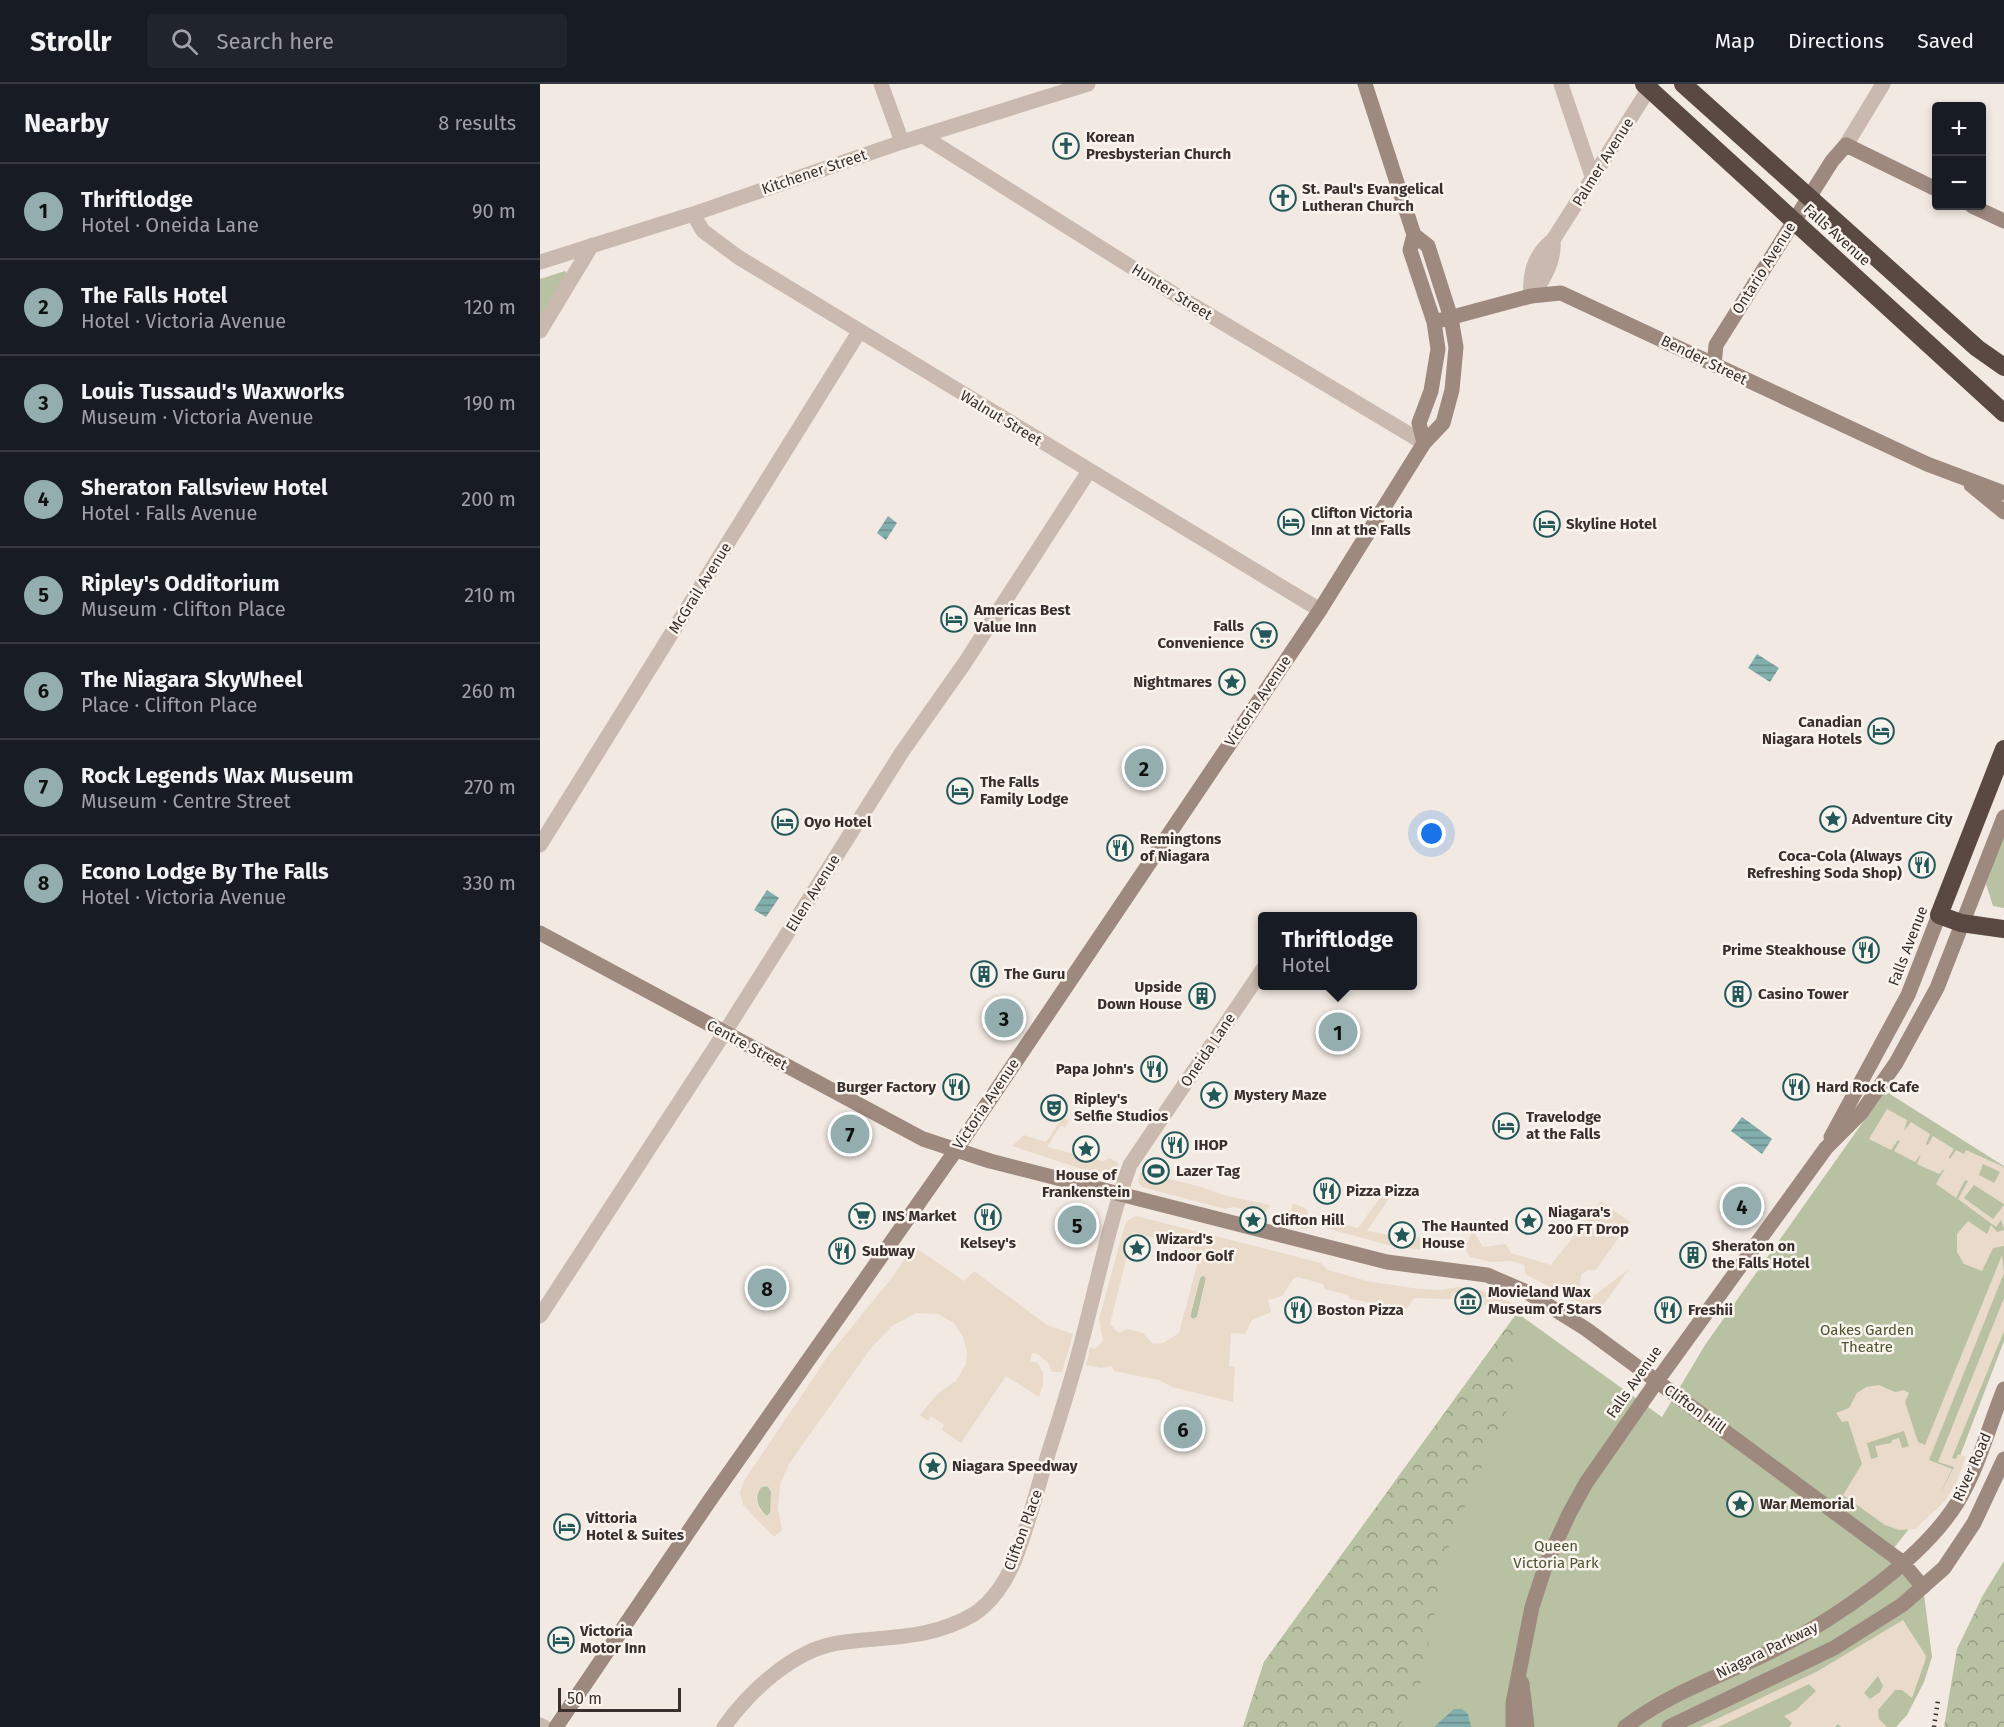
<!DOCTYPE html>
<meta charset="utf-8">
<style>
:root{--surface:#171b24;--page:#20242c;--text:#f1f3f6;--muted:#9ea1a6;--line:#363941;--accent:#94adaf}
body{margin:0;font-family:"Fira Sans",sans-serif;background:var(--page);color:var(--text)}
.controls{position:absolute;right:18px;top:18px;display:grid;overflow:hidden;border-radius:6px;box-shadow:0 3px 9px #0003}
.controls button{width:54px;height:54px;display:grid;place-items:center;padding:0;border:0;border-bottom:2px solid var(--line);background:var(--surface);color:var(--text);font:30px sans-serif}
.scale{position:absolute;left:18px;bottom:15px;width:123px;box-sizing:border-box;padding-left:6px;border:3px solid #392f2c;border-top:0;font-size:16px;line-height:21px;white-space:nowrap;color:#392f2c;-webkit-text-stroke:4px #faf4ee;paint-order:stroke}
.you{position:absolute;left:892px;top:750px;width:21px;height:21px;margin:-15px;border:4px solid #fff;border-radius:50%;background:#1a73e8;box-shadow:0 0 0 9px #1a73e833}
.badge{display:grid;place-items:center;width:39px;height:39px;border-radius:50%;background:var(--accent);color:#111;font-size:20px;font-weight:700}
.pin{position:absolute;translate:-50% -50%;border:3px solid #fff;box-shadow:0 2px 6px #0006}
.popup{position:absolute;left:718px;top:828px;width:159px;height:78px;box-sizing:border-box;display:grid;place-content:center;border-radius:6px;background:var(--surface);filter:drop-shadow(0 2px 4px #0005);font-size:20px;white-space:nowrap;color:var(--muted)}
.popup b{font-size:22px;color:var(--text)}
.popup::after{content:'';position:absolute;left:50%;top:100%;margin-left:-12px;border:12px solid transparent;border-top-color:var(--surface)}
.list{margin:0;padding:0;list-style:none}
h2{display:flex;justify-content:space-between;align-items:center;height:78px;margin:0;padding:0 24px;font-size:26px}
h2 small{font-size:20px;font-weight:400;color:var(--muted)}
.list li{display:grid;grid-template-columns:39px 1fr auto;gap:18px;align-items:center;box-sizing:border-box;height:96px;padding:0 24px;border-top:2px solid var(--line)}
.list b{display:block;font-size:22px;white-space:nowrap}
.list p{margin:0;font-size:20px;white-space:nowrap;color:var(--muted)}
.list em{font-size:20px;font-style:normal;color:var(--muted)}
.icon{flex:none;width:33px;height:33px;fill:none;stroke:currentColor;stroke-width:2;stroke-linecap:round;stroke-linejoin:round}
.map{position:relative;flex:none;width:1464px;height:1643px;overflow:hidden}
header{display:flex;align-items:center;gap:36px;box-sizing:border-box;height:84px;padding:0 30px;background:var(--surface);border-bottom:2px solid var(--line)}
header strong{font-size:28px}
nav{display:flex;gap:33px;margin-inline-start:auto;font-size:21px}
.search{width:420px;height:54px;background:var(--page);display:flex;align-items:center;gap:15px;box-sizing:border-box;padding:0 21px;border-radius:6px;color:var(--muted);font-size:22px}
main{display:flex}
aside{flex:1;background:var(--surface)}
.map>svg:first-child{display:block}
.green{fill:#b8c1a2}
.forest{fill:url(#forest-crowns)}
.plaza{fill:#e9daca;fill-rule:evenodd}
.water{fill:url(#water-rules)}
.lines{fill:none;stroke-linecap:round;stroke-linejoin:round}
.street{stroke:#cab9ae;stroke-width:15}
.secondary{stroke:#9e897f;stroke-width:15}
.highway{stroke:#5a4943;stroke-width:18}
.rail{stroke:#392f2c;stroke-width:4.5;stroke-dasharray:1.5 4.5;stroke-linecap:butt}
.labels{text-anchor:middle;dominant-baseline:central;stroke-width:5;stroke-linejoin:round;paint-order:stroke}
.poi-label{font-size:15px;font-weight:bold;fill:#392f2c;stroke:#faf4ee;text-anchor:start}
.street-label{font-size:15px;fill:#392f2c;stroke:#faf4ee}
.park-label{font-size:15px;fill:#4a5631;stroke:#faf4ee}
</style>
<header>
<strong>Strollr</strong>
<div class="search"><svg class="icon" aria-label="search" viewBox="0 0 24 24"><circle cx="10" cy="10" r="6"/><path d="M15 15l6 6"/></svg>Search here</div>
<nav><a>Map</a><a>Directions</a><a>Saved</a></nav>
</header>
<main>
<aside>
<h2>Nearby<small>8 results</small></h2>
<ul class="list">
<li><span class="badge">1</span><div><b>Thriftlodge</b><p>Hotel · Oneida Lane</p></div><em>90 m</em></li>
<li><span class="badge">2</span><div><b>The Falls Hotel</b><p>Hotel · Victoria Avenue</p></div><em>120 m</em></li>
<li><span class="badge">3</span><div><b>Louis Tussaud's Waxworks</b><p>Museum · Victoria Avenue</p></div><em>190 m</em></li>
<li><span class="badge">4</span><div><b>Sheraton Fallsview Hotel</b><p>Hotel · Falls Avenue</p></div><em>200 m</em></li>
<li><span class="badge">5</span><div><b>Ripley's Odditorium</b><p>Museum · Clifton Place</p></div><em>210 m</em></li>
<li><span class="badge">6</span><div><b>The Niagara SkyWheel</b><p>Place · Clifton Place</p></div><em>260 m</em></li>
<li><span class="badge">7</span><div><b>Rock Legends Wax Museum</b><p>Museum · Centre Street</p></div><em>270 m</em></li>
<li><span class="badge">8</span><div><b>Econo Lodge By The Falls</b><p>Hotel · Victoria Avenue</p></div><em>330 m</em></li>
</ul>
</aside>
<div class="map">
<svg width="1464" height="1643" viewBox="0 0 1464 1643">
<defs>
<pattern id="forest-crowns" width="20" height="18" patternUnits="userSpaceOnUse" patternTransform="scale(1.5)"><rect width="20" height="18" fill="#b8c1a2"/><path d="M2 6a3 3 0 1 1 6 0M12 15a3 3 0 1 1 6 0" fill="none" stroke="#979d84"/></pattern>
<pattern id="water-rules" width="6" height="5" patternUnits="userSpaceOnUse" patternTransform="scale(1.5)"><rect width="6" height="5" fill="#82aead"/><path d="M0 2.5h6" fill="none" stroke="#6b8e8d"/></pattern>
</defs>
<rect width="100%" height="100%" fill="#f2eae2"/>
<path class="green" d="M25 187 27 190 0 233V195Z
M1464 748V824L1453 822 1446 800Z
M1345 1007 1464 1082V1257L1408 1403 1403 1411 1386 1423 1354 1464 1383 1503 1392 1573 1384 1598 1367 1631 1356 1643H703L724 1578 977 1229 1122 1333 1165 1261Z
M663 1191 666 1194 657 1233 653 1235 650 1233 660 1194Z
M228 1402 231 1408V1428L227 1432C217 1424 214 1413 221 1403Z"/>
<path class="forest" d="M977 1229 973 1313 910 1456 880 1602 859 1643H703L724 1578Z
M1464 1477V1643H1404L1417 1565 1443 1511Z"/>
<path class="plaza" d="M1347 1025 1367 1036 1364 1047 1371 1038 1390 1050 1386 1060 1388 1061 1393 1052 1414 1065 1409 1073 1410 1075 1416 1066 1424 1070 1426 1066 1464 1083V1120L1434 1101 1424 1114 1453 1135 1464 1121V1145L1461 1136 1456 1143 1418 1115 1428 1097 1425 1096 1416 1114 1396 1100 1405 1084 1399 1090 1377 1080 1381 1070 1375 1078 1354 1067 1360 1057 1358 1056 1351 1066 1329 1055ZM1443 1080 1460 1088 1454 1099 1439 1091Z
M523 1033 529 1037 525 1044 521 1041 507 1063 563 1077 570 1074 579 1080 574 1087 563 1092 472 1062 484 1051 506 1058Z
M600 1088 658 1102 687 1112 730 1121 724 1130 693 1123 685 1125 602 1103 598 1098Z
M844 1108 850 1113 827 1147 874 1155 880 1153 897 1158 896 1162 890 1167 848 1161 782 1143 763 1145 749 1136 753 1119 767 1125 769 1133 775 1137 787 1136 818 1144Z
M1061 1117 1090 1138 1056 1186H1048L1041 1191 1040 1204 1046 1210 1055 1211 1089 1185 1056 1231 1033 1214 986 1191 984 1181 971 1177 951 1178 930 1173 921 1158 927 1159 933 1146 943 1163 966 1160 971 1169 1011 1181Z
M596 1132 781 1179 788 1186 827 1197 879 1205 901 1206 918 1203 940 1206 983 1223 977 1229 944 1221 945 1214 913 1208 911 1215 874 1214 866 1225 810 1215 808 1211 785 1205 783 1200 758 1193 753 1195 742 1212 728 1216 731 1228 712 1236 705 1250 691 1249 689 1282 695 1283 693 1318 632 1303 619 1296 574 1287 572 1282 561 1284 546 1281 550 1264 555 1265 563 1257 559 1235 584 1144 588 1136ZM593 1148 652 1165 658 1177 639 1249 623 1259 613 1260 603 1249 587 1245 579 1249 570 1240ZM663 1191 666 1195 657 1233 653 1235 650 1232 660 1194Z
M1428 1137 1447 1150 1451 1141 1457 1148 1464 1146V1162L1453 1164 1442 1187 1424 1180 1417 1168V1150Z
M373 1162 424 1197 434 1187 507 1241 533 1250 522 1288H512L508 1279 498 1270 492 1269 490 1278H497L503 1288V1300L499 1313 466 1292 421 1359 402 1346 404 1341 391 1332 388 1337 380 1331 398 1309 416 1297 426 1280 427 1268 423 1253 414 1239 398 1230 376 1229 352 1242 331 1264 249 1380 240 1400 238 1424 242 1446 234 1453 203 1421 200 1409 204 1397 288 1272 351 1195ZM224 1401 230 1404 231 1408 230 1430 227 1432 220 1426 216 1414 218 1407Z
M1462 1171 1464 1189 1389 1376 1412 1385 1399 1412 1414 1383 1398 1378 1464 1214V1247L1412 1374 1416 1375 1418 1370 1426 1373 1416 1399 1405 1417 1375 1445 1359 1446 1345 1441 1303 1411 1322 1380 1308 1337 1302 1338 1296 1329 1309 1324 1317 1309 1326 1303 1339 1301 1355 1308 1364 1306 1369 1309 1365 1318 1378 1358 1385 1361ZM1364 1347 1369 1362 1362 1364 1359 1354 1352 1356 1351 1359 1335 1362 1338 1373 1331 1375 1327 1359Z
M1363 1536 1386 1572 1385 1577 1372 1614 1362 1606H1355L1338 1626 1339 1635 1347 1643H1301L1298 1640 1295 1643H1249L1252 1639 1244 1632 1256 1626 1276 1607 1269 1600 1178 1643H1160L1276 1588ZM1338 1592 1343 1602 1340 1608 1330 1615 1324 1609Z"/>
<path class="water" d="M348 432 357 439 346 456 337 449Z
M1217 570 1239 584 1230 598 1208 584Z
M227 806 239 814 226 833 214 826Z
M1202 1033 1232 1055 1222 1070 1191 1047Z
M914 1625H922L928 1630 931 1643H894Z"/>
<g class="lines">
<path class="street" d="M341 0 362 58
M1021 0 1053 95
M383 52 636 211 884 359
M1306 61 1343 0
M153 130 163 147 198 173 780 526
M0 178 153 130 362 58 548 0
M991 212C989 190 995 170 1013 156L1112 0
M991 212C1003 197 1015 176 1013 156
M0 247 52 161
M0 761 319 248
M0 1232 185 948 362 668 424 580 549 387
M0 1641 4 1643
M184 1643C209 1608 253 1566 298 1559 346 1552 391 1556 434 1530 451 1519 465 1499 473 1480 485 1452 493 1420 502 1390 515 1347 530 1303 541 1260 557 1200 569 1139 590 1081L723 885"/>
<path class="secondary" d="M825 0 874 151 870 166 894 238 898 265 891 307 879 339 884 359
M1432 122 1464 137
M894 238 991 212 1021 209 1387 380 1464 409
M1174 281 1176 261 1292 77 1306 61 1396 105
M1431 401 1464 428
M0 849 383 1055 450 1077 847 1178 947 1191 987 1208 1046 1245 1362 1478 1383 1503
M1291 1053 1368 911 1399 831
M982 1599 987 1643
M16 1643 170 1416 416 1066 780 526 884 359 903 339 912 306 916 263 911 234 888 162 874 151
M973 1643V1619L992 1523 1006 1480 1029 1430 1046 1399 1117 1297 1286 1064 1321 1029 1356 979 1397 904 1464 733
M1085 1643C1129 1609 1181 1592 1230 1568 1292 1537 1380 1478 1417 1419 1438 1385 1449 1342 1464 1305
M1129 1643 1294 1564 1362 1521 1404 1484 1434 1439 1464 1375"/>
<path class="highway" d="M1104 0 1464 329
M1143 0 1437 264 1464 283
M1464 665 1399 831 1421 839 1464 845"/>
<path class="rail" d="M1394 1643 1398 1616"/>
</g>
<defs>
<g id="church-ring" transform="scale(1.35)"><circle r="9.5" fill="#faf4ee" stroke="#235859" stroke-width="1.5"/><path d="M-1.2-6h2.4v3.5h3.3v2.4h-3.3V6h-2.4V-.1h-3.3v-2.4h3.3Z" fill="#235859"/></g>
<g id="hotel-ring" transform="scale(1.35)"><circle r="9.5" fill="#faf4ee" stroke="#235859" stroke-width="1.5"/><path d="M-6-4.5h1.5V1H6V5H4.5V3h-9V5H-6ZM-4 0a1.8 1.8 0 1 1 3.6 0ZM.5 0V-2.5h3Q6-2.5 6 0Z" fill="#235859"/></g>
<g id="supermarket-ring" transform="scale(1.35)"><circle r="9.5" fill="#faf4ee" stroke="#235859" stroke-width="1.5"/><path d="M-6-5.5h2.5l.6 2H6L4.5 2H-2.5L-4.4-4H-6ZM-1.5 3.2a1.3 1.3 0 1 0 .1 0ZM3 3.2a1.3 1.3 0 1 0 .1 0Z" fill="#235859"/></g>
<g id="sight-ring" transform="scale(1.35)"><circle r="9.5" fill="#faf4ee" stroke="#235859" stroke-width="1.5"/><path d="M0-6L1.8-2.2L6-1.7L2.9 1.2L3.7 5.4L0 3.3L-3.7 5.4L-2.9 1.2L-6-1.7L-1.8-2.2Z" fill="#235859"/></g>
<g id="restaurant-ring" transform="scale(1.35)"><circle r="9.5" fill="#faf4ee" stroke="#235859" stroke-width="1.5"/><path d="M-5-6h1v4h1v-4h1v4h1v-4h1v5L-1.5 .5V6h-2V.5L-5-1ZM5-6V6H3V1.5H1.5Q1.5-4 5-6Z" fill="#235859"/></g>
<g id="building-ring" transform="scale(1.35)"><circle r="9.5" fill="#faf4ee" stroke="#235859" stroke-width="1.5"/><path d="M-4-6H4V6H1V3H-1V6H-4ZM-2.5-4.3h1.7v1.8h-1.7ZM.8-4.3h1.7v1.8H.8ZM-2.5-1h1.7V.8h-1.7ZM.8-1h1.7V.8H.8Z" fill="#235859"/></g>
<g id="theatre-ring" transform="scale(1.35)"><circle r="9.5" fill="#faf4ee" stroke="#235859" stroke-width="1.5"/><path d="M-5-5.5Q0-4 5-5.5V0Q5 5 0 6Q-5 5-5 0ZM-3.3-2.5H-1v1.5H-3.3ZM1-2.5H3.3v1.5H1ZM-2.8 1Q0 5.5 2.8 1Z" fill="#235859"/></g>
<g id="stadium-ring" transform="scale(1.35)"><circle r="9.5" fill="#faf4ee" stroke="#235859" stroke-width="1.5"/><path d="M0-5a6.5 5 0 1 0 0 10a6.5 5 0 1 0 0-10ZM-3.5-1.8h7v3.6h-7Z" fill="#235859"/></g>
<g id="museum-ring" transform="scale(1.35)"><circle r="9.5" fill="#faf4ee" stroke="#235859" stroke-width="1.5"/><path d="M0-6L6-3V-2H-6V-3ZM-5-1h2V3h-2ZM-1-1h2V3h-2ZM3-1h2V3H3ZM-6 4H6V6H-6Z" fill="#235859"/></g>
</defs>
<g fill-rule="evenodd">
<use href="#church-ring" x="526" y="62"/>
<use href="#church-ring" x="743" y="114"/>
<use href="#hotel-ring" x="751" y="438"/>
<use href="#hotel-ring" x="1007" y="440"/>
<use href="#hotel-ring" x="414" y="535"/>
<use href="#supermarket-ring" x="724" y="551"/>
<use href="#sight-ring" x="692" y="598"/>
<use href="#hotel-ring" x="1341" y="647"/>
<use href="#hotel-ring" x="420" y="707"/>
<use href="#sight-ring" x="1293" y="735"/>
<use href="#hotel-ring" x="245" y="738"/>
<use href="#restaurant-ring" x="580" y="764"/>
<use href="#restaurant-ring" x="1382" y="781"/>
<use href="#restaurant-ring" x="1326" y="866"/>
<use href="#building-ring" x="444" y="890"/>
<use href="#building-ring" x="1198" y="910"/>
<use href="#building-ring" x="662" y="912"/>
<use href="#restaurant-ring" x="614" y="985"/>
<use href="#restaurant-ring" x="416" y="1003"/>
<use href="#restaurant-ring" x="1256" y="1003"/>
<use href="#sight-ring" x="674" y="1011"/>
<use href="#theatre-ring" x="514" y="1024"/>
<use href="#hotel-ring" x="966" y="1042"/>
<use href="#restaurant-ring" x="635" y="1061"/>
<use href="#sight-ring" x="546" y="1065"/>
<use href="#stadium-ring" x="616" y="1087"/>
<use href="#restaurant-ring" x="787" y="1107"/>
<use href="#supermarket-ring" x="322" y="1132"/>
<use href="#restaurant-ring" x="448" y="1133"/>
<use href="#sight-ring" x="713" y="1136"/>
<use href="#sight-ring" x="989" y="1137"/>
<use href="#sight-ring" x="862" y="1151"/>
<use href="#sight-ring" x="597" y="1164"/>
<use href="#restaurant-ring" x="302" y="1167"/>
<use href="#building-ring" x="1153" y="1171"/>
<use href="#museum-ring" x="928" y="1217"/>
<use href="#restaurant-ring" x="758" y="1226"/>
<use href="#restaurant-ring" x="1128" y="1226"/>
<use href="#sight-ring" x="393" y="1382"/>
<use href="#sight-ring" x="1200" y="1420"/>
<use href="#hotel-ring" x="27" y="1443"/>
<use href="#hotel-ring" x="21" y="1556"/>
</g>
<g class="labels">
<g class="poi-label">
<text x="546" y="53">Korean<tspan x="546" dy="17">Presbysterian Church</tspan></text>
<text x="762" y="105">St. Paul's Evangelical<tspan x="762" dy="17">Lutheran Church</tspan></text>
<text x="771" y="429">Clifton Victoria<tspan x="771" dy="17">Inn at the Falls</tspan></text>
<text x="1026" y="440">Skyline Hotel</text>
<text x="434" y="526">Americas Best<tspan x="434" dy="17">Value Inn</tspan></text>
<text x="704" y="542" text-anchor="end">Falls<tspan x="704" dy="17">Convenience</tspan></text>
<text x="672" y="598" text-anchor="end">Nightmares</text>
<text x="1322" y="638" text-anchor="end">Canadian<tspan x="1322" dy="17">Niagara Hotels</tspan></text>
<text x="440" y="698">The Falls<tspan x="440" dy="17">Family Lodge</tspan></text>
<text x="1312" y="735">Adventure City</text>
<text x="264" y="738">Oyo Hotel</text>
<text x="600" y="755">Remingtons<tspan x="600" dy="17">of Niagara</tspan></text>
<text x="1362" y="772" text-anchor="end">Coca-Cola (Always<tspan x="1362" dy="17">Refreshing Soda Shop)</tspan></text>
<text x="1306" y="866" text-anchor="end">Prime Steakhouse</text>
<text x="464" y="890">The Guru</text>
<text x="642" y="903" text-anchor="end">Upside<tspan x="642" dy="17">Down House</tspan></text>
<text x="1218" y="910">Casino Tower</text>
<text x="594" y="985" text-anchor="end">Papa John's</text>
<text x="396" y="1003" text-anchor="end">Burger Factory</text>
<text x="1276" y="1003">Hard Rock Cafe</text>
<text x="694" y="1011">Mystery Maze</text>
<text x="534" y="1015">Ripley's<tspan x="534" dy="17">Selfie Studios</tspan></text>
<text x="986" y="1033">Travelodge<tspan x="986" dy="17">at the Falls</tspan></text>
<text x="654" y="1061">IHOP</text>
<text x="636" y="1087">Lazer Tag</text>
<text x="546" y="1091" text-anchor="middle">House of<tspan x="546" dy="17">Frankenstein</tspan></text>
<text x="806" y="1107">Pizza Pizza</text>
<text x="1008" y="1128">Niagara's<tspan x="1008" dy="17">200 FT Drop</tspan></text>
<text x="342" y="1132">INS Market</text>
<text x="732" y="1136">Clifton Hill</text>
<text x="882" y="1142">The Haunted<tspan x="882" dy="17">House</tspan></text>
<text x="616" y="1155">Wizard's<tspan x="616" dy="17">Indoor Golf</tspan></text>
<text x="448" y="1159" text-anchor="middle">Kelsey's</text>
<text x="1172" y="1162">Sheraton on<tspan x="1172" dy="17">the Falls Hotel</tspan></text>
<text x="322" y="1167">Subway</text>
<text x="948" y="1208">Movieland Wax<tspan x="948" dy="17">Museum of Stars</tspan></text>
<text x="777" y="1226">Boston Pizza</text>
<text x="1148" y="1226">Freshii</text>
<text x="412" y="1382">Niagara Speedway</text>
<text x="1220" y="1420">War Memorial</text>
<text x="46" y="1434">Vittoria<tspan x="46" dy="17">Hotel &amp; Suites</tspan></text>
<text x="40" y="1547">Victoria<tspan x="40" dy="17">Motor Inn</tspan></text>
</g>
<g class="street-label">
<text transform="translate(1063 78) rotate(-58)">Palmer Avenue</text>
<text transform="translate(274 88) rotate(-19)">Kitchener Street</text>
<text transform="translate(1297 151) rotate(42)">Falls Avenue</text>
<text transform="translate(1224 184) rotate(-58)">Ontario Avenue</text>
<text transform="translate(632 208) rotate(32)">Hunter Street</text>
<text transform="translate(1164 276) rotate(26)">Bender Street</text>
<text transform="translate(461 334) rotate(31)">Walnut Street</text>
<text transform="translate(160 504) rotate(-58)">McGrail Avenue</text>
<text transform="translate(718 617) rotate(-56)">Victoria Avenue</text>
<text transform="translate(273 809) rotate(-58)">Ellen Avenue</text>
<text transform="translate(1368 862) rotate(-69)">Falls Avenue</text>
<text transform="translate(207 961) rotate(28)">Centre Street</text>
<text transform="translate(668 966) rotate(-56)">Oneida Lane</text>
<text transform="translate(446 1020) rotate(-56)">Victoria Avenue</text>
<text transform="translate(1094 1298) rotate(-55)">Falls Avenue</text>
<text transform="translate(1155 1325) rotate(36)">Clifton Hill</text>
<text transform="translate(1432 1383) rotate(-66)">River Road</text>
<text transform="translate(483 1446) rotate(-70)">Clifton Place</text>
<text transform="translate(1227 1566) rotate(-26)">Niagara Parkway</text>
</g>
<g class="park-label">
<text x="1327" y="1246">Oakes Garden<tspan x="1327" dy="17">Theatre</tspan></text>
<text x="1016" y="1462">Queen<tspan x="1016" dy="17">Victoria Park</tspan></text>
</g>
</g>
</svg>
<div class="controls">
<button>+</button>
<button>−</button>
</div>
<div class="scale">50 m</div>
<div class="you"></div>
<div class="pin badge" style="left:798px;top:948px">1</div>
<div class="popup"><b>Thriftlodge</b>Hotel</div>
<div class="pin badge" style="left:604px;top:684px">2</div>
<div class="pin badge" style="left:464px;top:934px">3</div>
<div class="pin badge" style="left:1202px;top:1122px">4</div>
<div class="pin badge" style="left:537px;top:1141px">5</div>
<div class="pin badge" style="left:643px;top:1345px">6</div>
<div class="pin badge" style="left:310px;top:1050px">7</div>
<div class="pin badge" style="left:227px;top:1204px">8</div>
</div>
</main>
